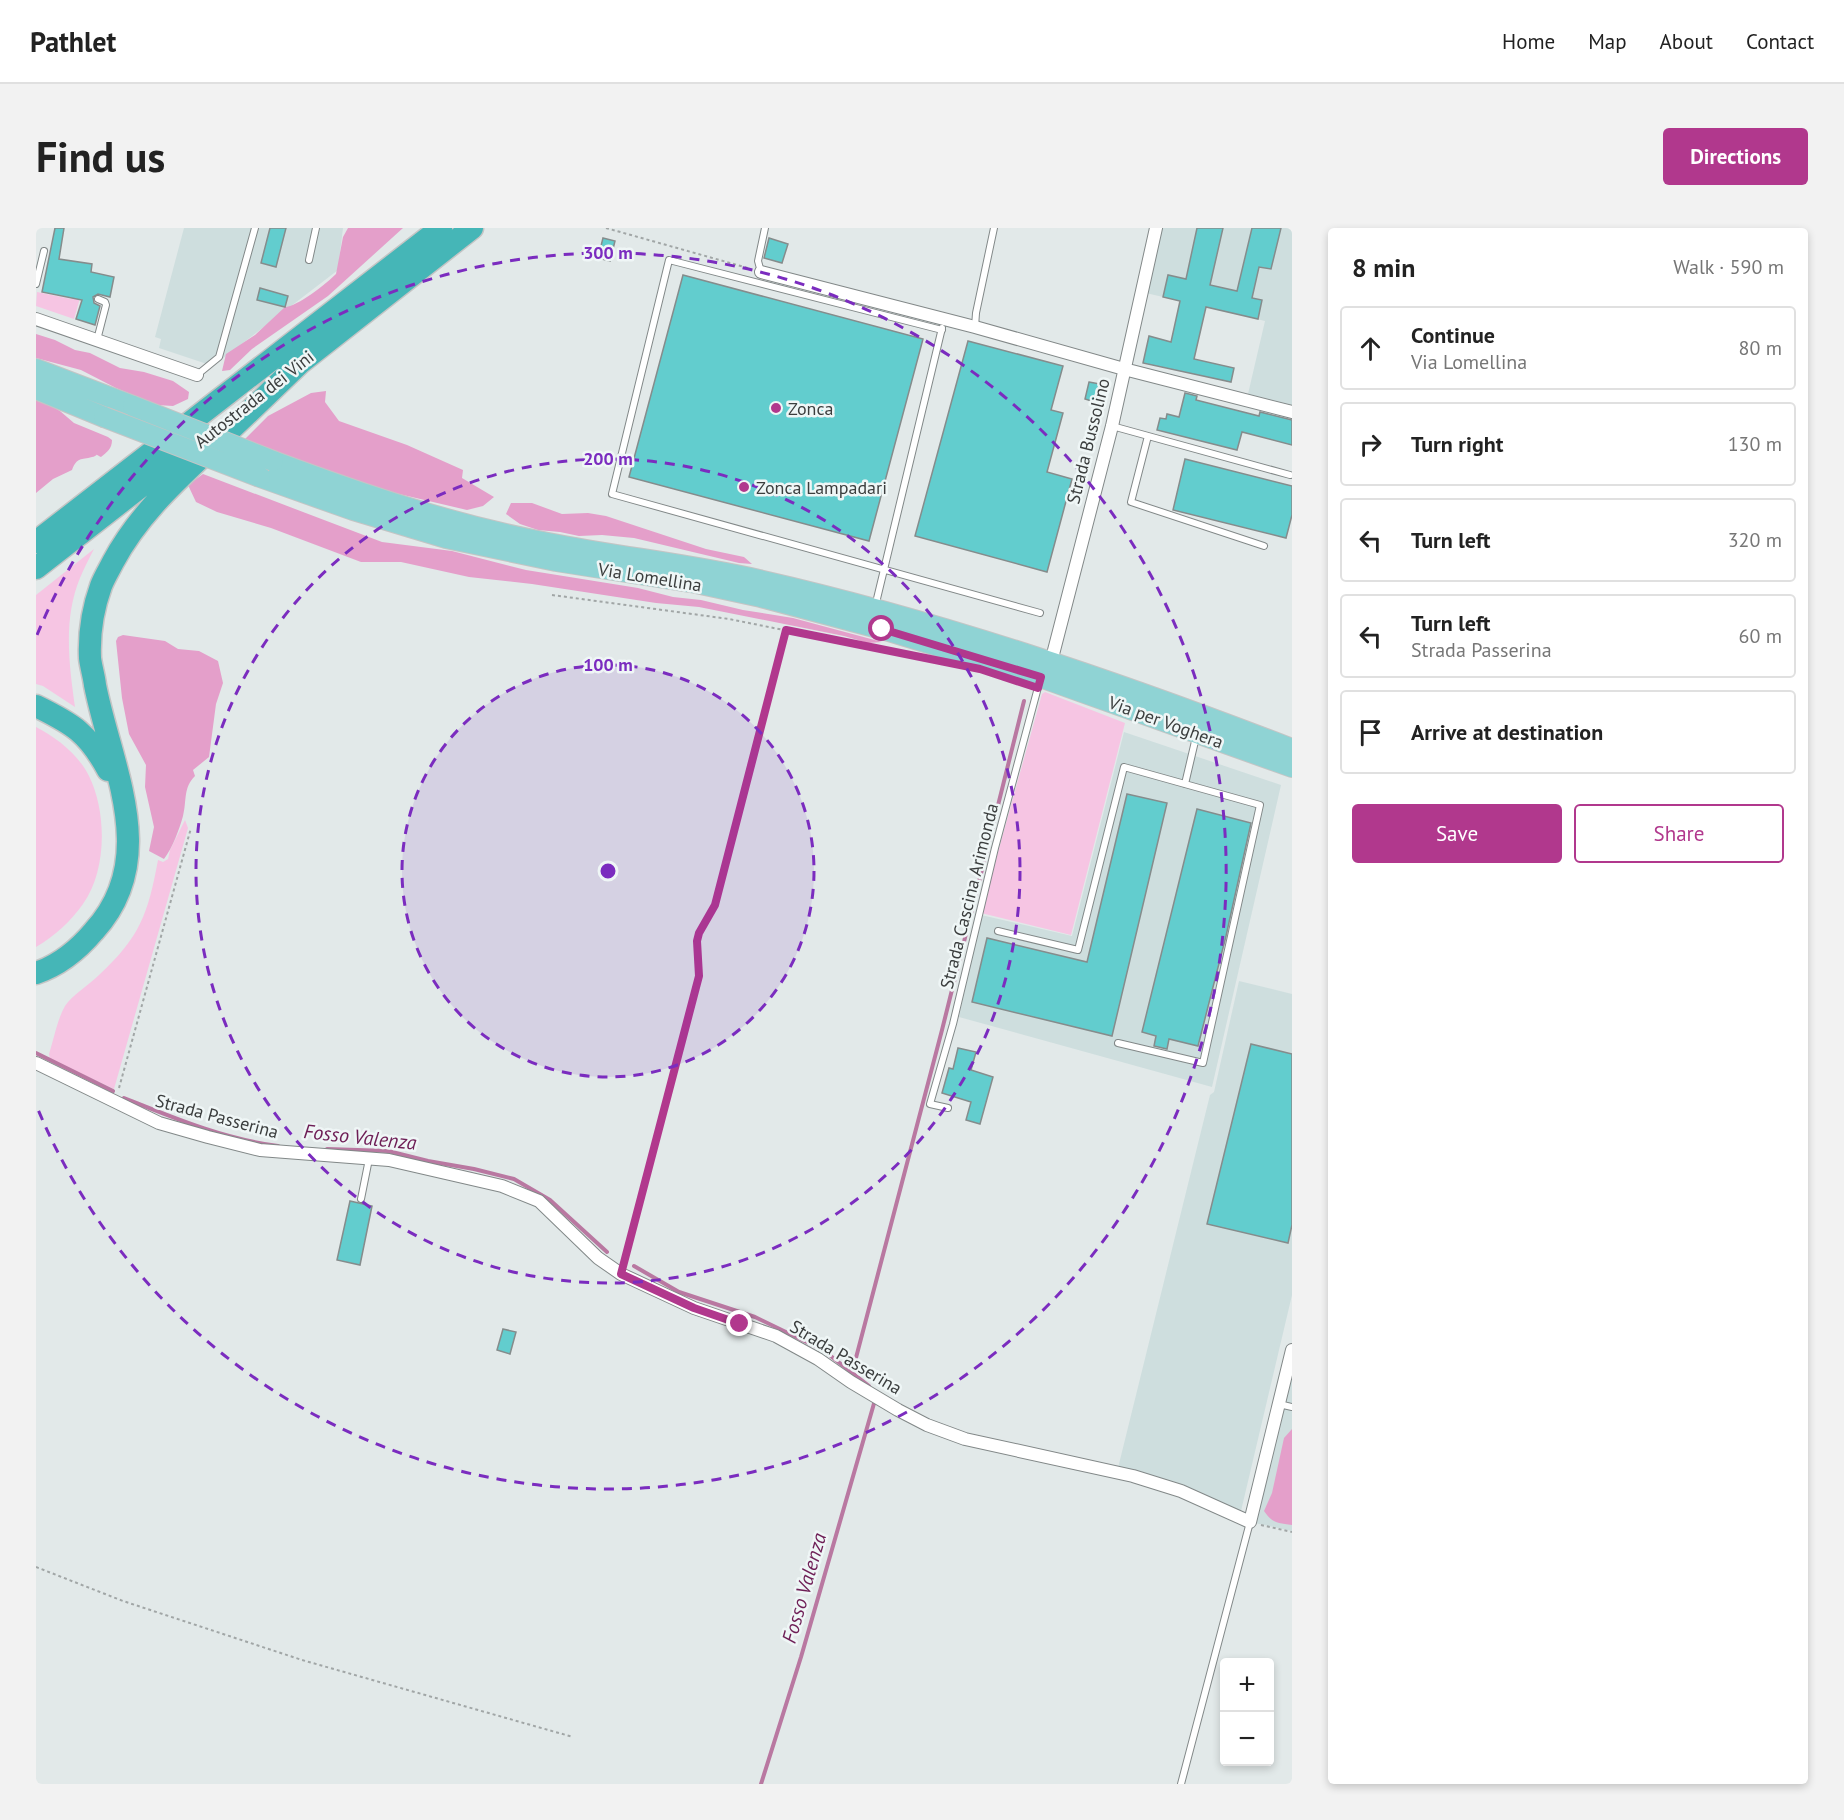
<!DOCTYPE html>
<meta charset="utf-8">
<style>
:root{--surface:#fff;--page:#f2f2f2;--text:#222;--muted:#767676;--line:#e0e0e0;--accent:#b1388d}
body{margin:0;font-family:"PT Sans",sans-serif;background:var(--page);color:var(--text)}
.controls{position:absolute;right:18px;bottom:18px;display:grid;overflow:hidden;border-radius:6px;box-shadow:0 3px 9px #0003}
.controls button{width:54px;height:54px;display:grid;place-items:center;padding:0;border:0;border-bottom:2px solid var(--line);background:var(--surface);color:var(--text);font:30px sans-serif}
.stop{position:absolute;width:18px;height:18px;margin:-14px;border:4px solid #b1388d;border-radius:50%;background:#fff}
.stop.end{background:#b1388d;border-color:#fff;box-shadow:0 2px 6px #0008}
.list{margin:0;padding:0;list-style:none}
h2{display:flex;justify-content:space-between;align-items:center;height:78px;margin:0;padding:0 24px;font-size:26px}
h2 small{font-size:20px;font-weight:400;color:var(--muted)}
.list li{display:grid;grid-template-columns:39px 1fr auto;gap:18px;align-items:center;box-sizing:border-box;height:84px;margin:0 12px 12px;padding:0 12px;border:2px solid var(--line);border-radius:6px}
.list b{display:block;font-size:22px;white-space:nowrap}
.list p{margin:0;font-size:20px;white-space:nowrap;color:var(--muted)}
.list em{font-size:20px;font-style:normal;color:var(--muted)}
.actions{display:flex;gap:12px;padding:18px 24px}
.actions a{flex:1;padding:14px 0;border:2px solid var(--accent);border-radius:6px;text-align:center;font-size:21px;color:var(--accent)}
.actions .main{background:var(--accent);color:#fff}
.icon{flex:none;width:33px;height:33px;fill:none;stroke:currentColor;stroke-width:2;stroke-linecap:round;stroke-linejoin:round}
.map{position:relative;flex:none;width:1256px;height:1556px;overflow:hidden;border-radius:6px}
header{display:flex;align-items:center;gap:36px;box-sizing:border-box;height:84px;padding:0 30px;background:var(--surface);border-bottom:2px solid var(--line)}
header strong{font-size:28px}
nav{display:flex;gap:33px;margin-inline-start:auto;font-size:21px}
.intro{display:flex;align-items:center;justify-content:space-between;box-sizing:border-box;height:144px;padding:0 36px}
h1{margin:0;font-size:42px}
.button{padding:15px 27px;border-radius:6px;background:var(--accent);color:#fff;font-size:21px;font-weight:700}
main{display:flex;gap:36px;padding:0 36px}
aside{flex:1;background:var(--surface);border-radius:6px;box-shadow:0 3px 9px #0003}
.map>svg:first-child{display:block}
.built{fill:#cedede}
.green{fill:#f6c5e3}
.forest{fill:#e49fca}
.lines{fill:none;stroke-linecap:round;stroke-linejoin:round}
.stream{stroke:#b978a1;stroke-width:4}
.building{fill:#62cdce;stroke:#858c8c;stroke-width:1.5}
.lane-casing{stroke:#828888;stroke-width:8}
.street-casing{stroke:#828888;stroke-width:14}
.primary-casing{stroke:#c4c5c5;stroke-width:22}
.highway-casing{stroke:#c4c5c5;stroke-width:25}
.path{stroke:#a1a6a6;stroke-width:2;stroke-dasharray:3 3;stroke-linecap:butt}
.lane{stroke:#fff;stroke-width:6}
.street{stroke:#fff;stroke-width:12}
.primary{stroke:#8fd3d4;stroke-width:20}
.highway{stroke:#45b6b7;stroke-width:22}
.primary-bridge-casing{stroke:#c4c5c5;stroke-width:22;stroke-linecap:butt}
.primary-bridge{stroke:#8fd3d4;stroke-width:20}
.route{stroke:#b1388d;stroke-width:8}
.ring{fill:none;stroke:#7b2cbf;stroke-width:3;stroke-dasharray:10 8}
.poi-dot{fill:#b1388d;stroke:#eff6f6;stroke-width:2}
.labels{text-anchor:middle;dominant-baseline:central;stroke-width:5;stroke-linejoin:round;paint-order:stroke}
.street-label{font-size:18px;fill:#3b3e3e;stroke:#eff6f6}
.poi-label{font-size:18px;fill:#3b3e3e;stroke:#eff6f6;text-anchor:start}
.water-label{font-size:20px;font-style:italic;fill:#6e1e56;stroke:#eff6f6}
.centre{fill:#7b2cbf;stroke:#eff6f6;stroke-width:3}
.ring-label{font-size:18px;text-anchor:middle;font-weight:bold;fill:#7b2cbf;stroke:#eff6f6;stroke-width:5;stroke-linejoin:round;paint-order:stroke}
</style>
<header>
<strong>Pathlet</strong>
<nav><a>Home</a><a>Map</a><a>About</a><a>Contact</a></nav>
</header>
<div class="intro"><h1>Find us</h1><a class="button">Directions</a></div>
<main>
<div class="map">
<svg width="1256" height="1556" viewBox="0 0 1256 1556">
<rect width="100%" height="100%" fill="#e2e9e9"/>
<path class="built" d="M148 0H307L302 42 177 138 123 120 125 111 119 109Z
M1126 0H1256V177L1212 166 1229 93 1110 65Z
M1088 504 1245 557 1176 859 923 789 945 687 1036 708Z
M1203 753 1256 766V1067L1205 1283 1202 1284 1082 1240 1174 867 1178 864Z
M1256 1123V1303L1214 1294Z"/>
<path class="green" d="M38 61 46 63 38 91 0 78 1 64 35 71Z
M58 321C53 331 48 340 44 350 27 391 33 436 39 479L7 458 0 456V367Z
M1009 464 1089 495 1035 707 945 685 1006 466Z
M0 499C21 510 42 526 53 548 71 584 71 643 47 676 35 693 19 708 0 719Z
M149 592 152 600 78 861 14 831 13 826C18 811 21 792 29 778 35 768 54 756 63 747 104 709 112 686 122 632L127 634 132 631 134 622Z"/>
<path class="forest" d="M312 0H367L292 68 216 121 194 142 186 143 190 126 219 107 249 79C261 79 291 55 300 46L307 9Z
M0 106 19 112 39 122 54 125 84 140 108 144 137 153 153 164 152 171 137 178 121 177 80 160 45 142 0 130Z
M290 163 289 174 303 193 371 217 427 242 426 250 458 269 447 278 431 282 329 258 208 212 232 188 275 165Z
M0 170 24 183 38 195 72 209 76 212C76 221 71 224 65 229 57 225 64 227 56 229 45 232 41 229 36 242L17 251 0 265Z
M167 246 346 314 416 323 490 342 602 360 637 369 665 372 707 382 757 390 846 414 832 415 808 408 663 379 620 375 496 356 433 349 365 334H325L235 300 181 284 160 274 152 257Z
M475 275H496L526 286 552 285 570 288 670 321 708 329 716 336 703 335 598 310 566 307 543 308 524 304 502 302 484 296 470 286Z
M87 407 129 413 142 421 163 423 182 433 187 455 180 476 173 529 157 542 159 548C147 560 151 572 147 588 143 602 137 619 128 631L113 623 118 599 109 559 110 537 93 506 86 470 80 413 82 409Z
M1256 1201V1297C1242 1295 1236 1295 1228 1283L1236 1265 1248 1210Z"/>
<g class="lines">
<path class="stream" d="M0 825 77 863
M88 870C138 890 188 911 242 918
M291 921 352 923 392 933 438 941 478 951 514 972 571 1024
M598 1038 643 1064 719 1089 787 1122 833 1158
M816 1145 906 802 988 473
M725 1556 765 1429 839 1172"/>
</g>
<path class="building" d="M19 0H28L23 31 56 36 55 44 78 49 74 69 62 66 57 69 58 75 64 78 59 97 40 91 46 72 6 64Z
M234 0H250L240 39 225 35Z
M1161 0H1187L1174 57 1201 63 1216 0H1245L1235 41 1223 39 1216 70 1226 72 1222 91 1170 79 1158 131 1198 140 1195 154 1107 135 1113 108 1135 114 1144 73 1127 69 1132 47 1150 51Z
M567 10 579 13 574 33 562 30Z
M733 10 752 16 746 35 728 30Z
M647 47 887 111 833 313 593 249Z
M224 60 252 68 249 79 221 72Z
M932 113 1027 138 1015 182 1027 185 1011 244 1036 251 1011 344 879 308Z
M1053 154 1064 156 1059 174 1049 171Z
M1149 165 1161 168 1160 172 1223 188 1224 184 1256 192V217L1206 204 1201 222 1121 202 1124 190 1130 191 1131 186 1143 189Z
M1149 231 1256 258V287L1250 310 1137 282Z
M1091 566 1131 575 1076 808 936 774 951 710 1051 734Z
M1161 581 1215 595 1190 708 1162 818 1133 811 1131 821 1118 818 1120 808 1106 804Z
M1215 816 1256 826V997L1252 1015 1171 996Z
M922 820 940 824 935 842 957 849 944 896 930 892 935 874 906 865 913 840 917 841Z
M314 973 336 978 324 1037 301 1032Z
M467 1101 480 1104 474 1126 461 1122Z"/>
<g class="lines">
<g class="lane-casing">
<path id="lane" d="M273 32 280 0
M725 44 722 33 729 0
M0 56 8 23
M939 99 940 85 958 0
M906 102 633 32 576 266 1004 385
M61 112 70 77 69 74 62 71
M161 147 183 129 219 0
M1076 198 1254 247
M1112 208 1095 274 1228 318
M839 379 906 100
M1149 556 1160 509
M962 703 1042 722 1088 539 1224 577 1167 835 1082 815
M912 880 894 876 917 796 959 620 1004 452
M325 971 333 931
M1243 1176 1256 1179
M1145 1556 1214 1294"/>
</g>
<g class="street-casing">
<path id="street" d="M725 44 939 99 1088 141 1256 184
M0 91 161 147
M1015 434 1076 198 1120 0
M0 835 123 895 172 909 224 922 353 932 466 958 503 973 562 1030 585 1046 658 1080 740 1108 782 1131 815 1154 862 1182 891 1197 929 1211 1097 1248 1145 1263 1214 1294 1256 1122"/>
</g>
<g class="primary-casing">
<path id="primary" d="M0 141 97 178
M0 161 68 189
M237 233C328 267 417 297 512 315 582 329 653 336 723 352 904 393 1082 454 1256 521
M224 249 317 282 410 310 520 333 660 355 725 369 846 401 1004 449 1256 539"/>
</g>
<g class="highway-casing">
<path id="highway" d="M255 142 436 0
M0 314 405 0
M0 340 162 214
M0 478C37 496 52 505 72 542
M0 745C24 737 42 722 58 703 125 630 75 539 59 457 58 448 55 439 54 430 53 407 57 380 65 358 68 350 73 342 77 334 102 287 139 254 177 218 207 190 236 162 266 133"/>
</g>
<path class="path" d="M570 0 712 40
M516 367 693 391 862 425
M83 860 155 600
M588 1032 663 748 661 713 663 705 679 677 750 402
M1225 1297 1256 1304
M0 1339 87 1373 266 1432 537 1509"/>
<use href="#lane" class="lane"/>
<use href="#street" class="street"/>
<use href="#primary" class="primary"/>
<use href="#highway" class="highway"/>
<g class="primary-bridge-casing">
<path id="primary-bridge" d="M97 178 237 233
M68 189 224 249"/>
</g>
<use href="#primary-bridge" class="primary-bridge"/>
</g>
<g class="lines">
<path class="route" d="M704 1096 658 1080 585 1046 663 748 661 713 663 705 679 677 750 402 944 441 1002 460 1005 449 846 401"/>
</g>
<circle cx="572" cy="643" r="206" fill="#7b2cbf" fill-opacity=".12"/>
<g class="ring">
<circle cx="572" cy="643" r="206"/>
<circle cx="572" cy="643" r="412"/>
<path d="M1 407A618 618 0 1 1 1 879"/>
</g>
<g class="poi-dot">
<circle cx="740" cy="180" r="6"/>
<circle cx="708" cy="259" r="6"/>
</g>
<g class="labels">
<g class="street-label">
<text transform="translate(218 171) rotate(-38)">Autostrada dei Vini</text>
<text transform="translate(1052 213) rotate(-76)">Strada Bussolino</text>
<text transform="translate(614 349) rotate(9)">Via Lomellina</text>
<text transform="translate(1130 494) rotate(20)">Via per Voghera</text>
<text transform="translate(933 668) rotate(-76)">Strada Cascina Arimonda</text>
<text transform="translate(181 888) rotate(15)">Strada Passerina</text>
<text transform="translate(810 1129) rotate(31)">Strada Passerina</text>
</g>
<g class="poi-label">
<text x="752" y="180">Zonca</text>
<text x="720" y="259">Zonca Lampadari</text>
</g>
<g class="water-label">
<text transform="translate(324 909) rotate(6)">Fosso Valenza</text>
<text transform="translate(768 1360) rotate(-74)">Fosso Valenza</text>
</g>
</g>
<circle cx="572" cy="643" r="9" class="centre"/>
<g class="ring-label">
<text x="572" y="31">300 m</text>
<text x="572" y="237">200 m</text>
<text x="572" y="443">100 m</text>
</g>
</svg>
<div class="controls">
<button>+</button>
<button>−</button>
</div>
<div class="stop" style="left:846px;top:401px"></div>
<div class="stop end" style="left:704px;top:1096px"></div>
</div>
<aside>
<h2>8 min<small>Walk · 590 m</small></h2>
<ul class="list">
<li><svg class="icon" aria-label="ahead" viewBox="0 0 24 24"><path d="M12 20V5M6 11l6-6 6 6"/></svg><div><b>Continue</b><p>Via Lomellina</p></div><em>80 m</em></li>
<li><svg class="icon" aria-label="right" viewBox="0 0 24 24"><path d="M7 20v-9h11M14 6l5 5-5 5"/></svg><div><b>Turn right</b></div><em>130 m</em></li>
<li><svg class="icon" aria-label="left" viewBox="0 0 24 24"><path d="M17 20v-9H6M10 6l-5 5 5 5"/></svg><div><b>Turn left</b></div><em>320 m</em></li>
<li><svg class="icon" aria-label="left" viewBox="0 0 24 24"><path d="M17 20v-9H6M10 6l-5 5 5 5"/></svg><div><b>Turn left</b><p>Strada Passerina</p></div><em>60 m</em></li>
<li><svg class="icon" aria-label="arrive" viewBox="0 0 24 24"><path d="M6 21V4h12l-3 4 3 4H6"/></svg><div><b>Arrive at destination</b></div></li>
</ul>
<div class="actions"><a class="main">Save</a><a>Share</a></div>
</aside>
</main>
